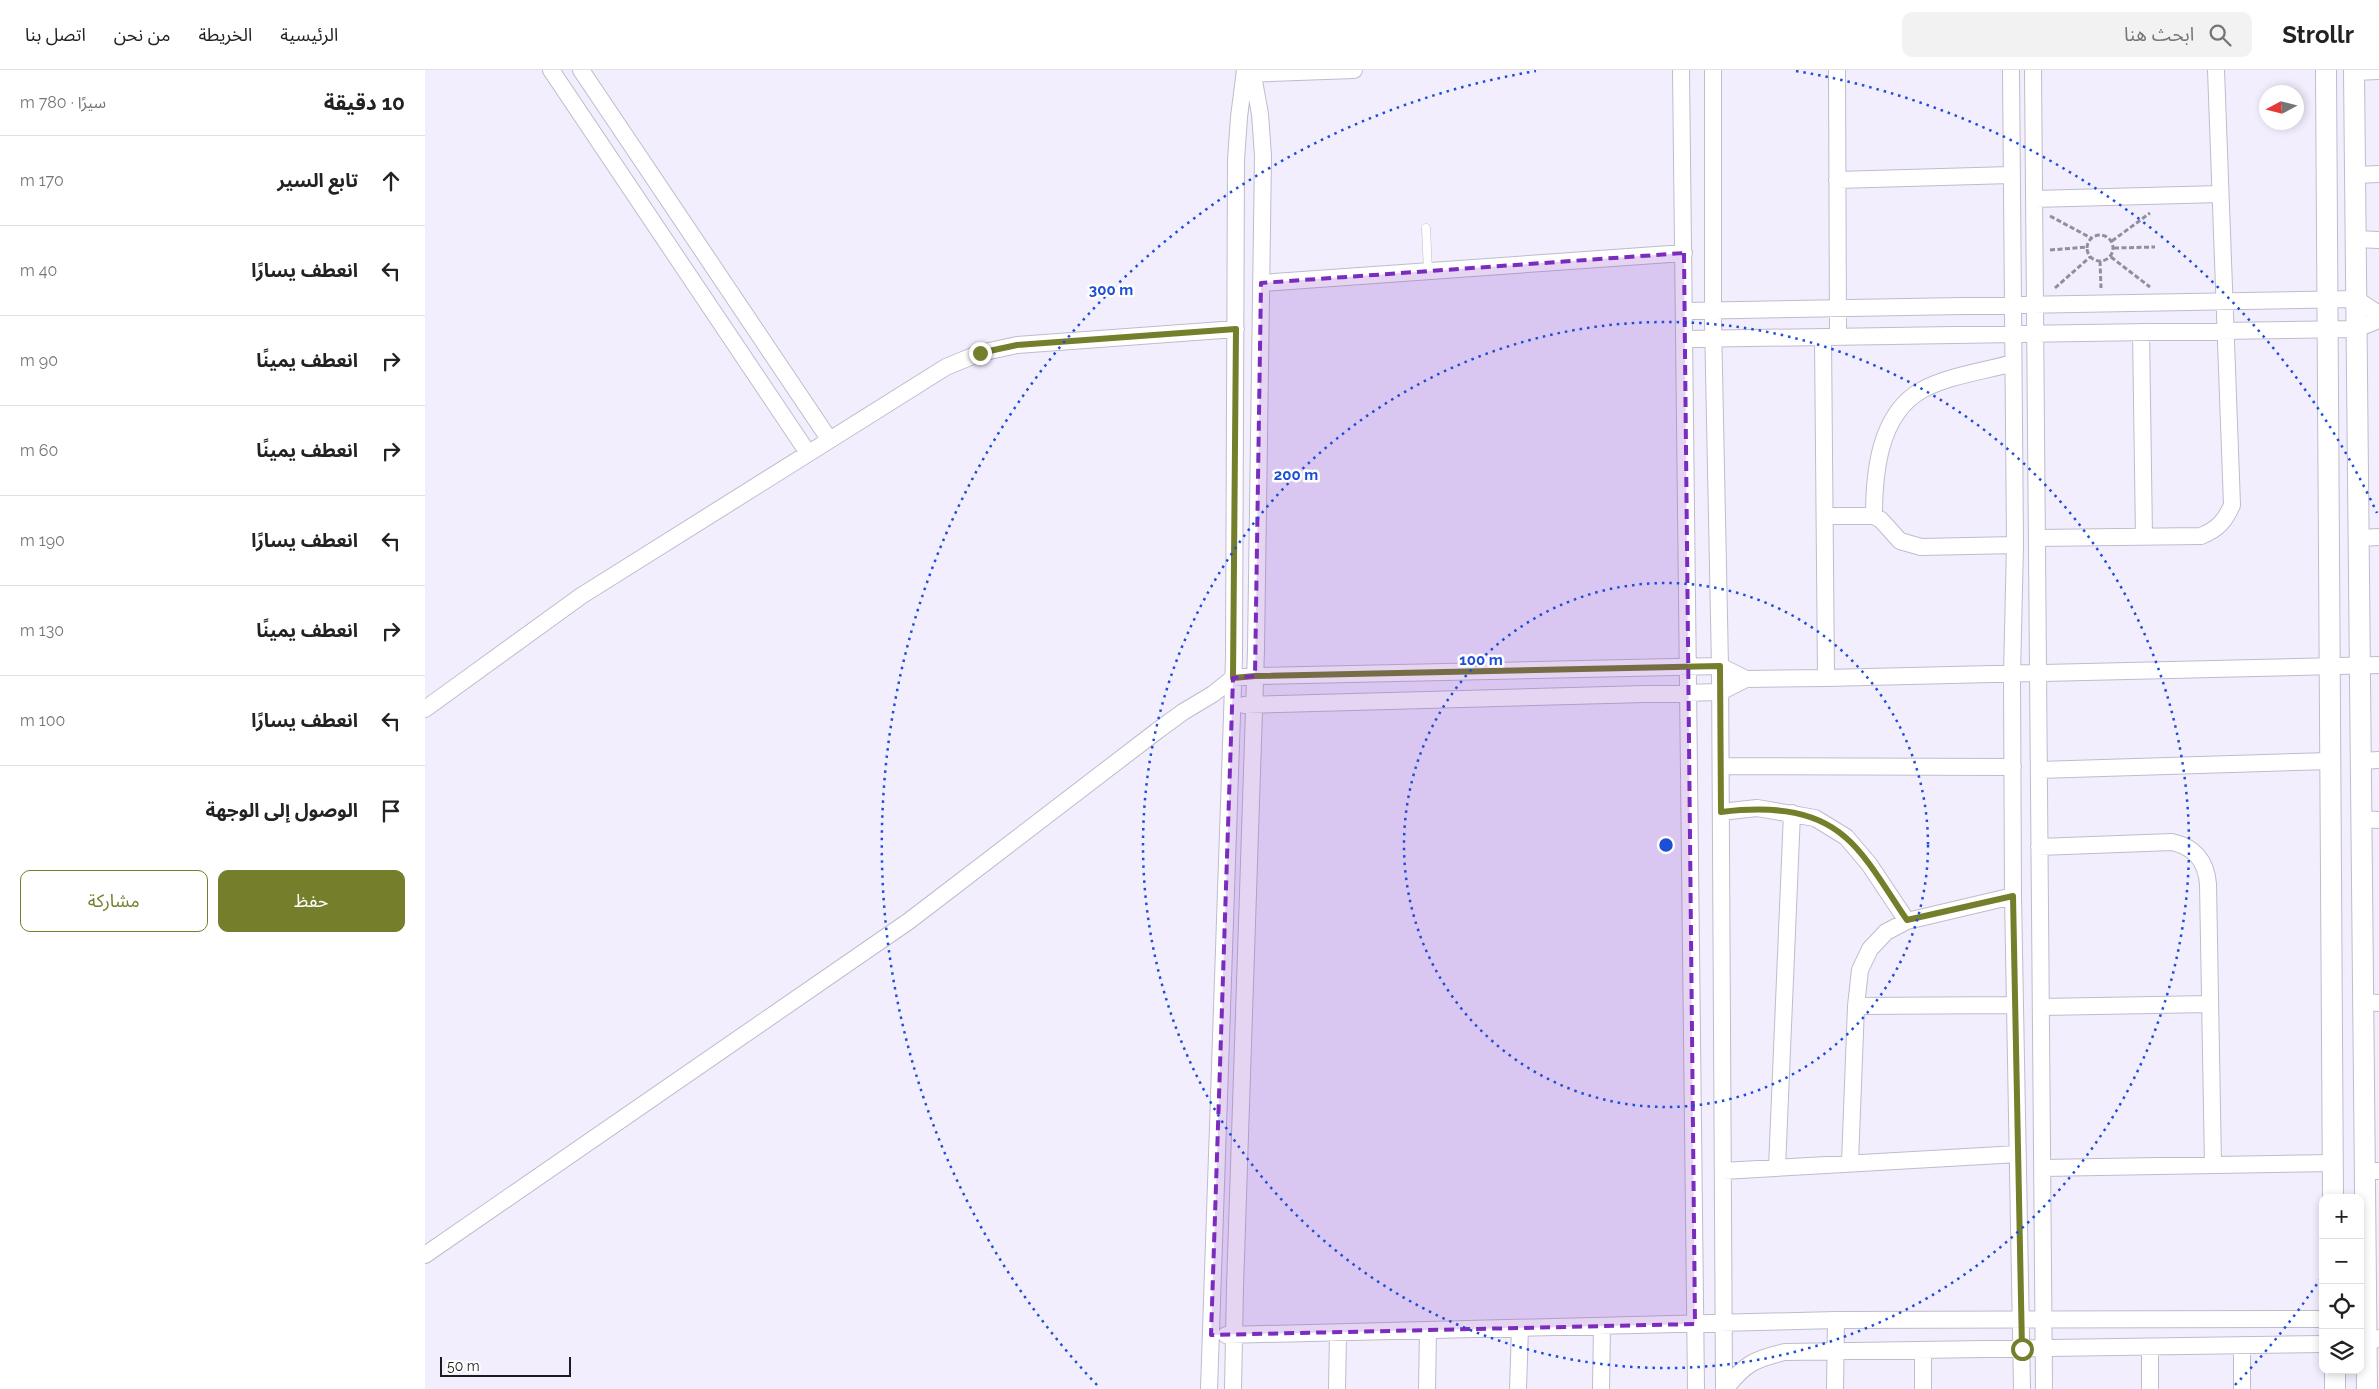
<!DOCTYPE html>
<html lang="ar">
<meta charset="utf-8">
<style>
:root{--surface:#fff;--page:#f2f2f2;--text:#222;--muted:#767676;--line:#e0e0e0;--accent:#757e2a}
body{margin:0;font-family:Raleway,"Noto Sans Arabic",sans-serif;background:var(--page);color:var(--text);direction:rtl}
.controls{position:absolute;right:15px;bottom:15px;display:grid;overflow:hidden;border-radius:10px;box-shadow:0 2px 8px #0003}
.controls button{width:45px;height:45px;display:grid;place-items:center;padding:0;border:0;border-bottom:1px solid var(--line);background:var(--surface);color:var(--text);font:25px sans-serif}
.compass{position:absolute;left:1834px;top:15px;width:45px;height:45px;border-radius:50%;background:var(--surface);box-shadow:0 2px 8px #0003;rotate:263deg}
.scale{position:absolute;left:15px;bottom:12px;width:131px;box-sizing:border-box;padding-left:5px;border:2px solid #1c1b21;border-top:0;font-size:14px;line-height:18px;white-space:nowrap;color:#1c1b21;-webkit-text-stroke:4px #fefefe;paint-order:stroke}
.stop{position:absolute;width:15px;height:15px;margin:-11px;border:4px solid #757e2a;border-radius:50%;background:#fff}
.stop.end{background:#757e2a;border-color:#fff;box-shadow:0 1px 5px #0008}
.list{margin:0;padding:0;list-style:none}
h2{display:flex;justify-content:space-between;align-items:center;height:65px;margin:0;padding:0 20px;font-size:21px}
h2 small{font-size:16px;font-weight:400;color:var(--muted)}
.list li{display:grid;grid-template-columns:32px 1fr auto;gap:15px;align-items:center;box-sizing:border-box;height:90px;padding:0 20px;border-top:1px solid var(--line)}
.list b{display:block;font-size:19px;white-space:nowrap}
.list em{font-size:16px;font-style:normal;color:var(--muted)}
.actions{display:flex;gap:10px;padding:15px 20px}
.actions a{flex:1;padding:11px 0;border:1px solid var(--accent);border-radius:10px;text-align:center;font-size:18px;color:var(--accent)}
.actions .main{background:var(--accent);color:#fff}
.icon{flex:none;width:28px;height:28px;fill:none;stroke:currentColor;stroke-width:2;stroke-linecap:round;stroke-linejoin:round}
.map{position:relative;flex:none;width:1954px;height:1319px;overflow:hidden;direction:ltr}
header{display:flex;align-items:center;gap:30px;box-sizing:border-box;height:70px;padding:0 25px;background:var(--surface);border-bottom:1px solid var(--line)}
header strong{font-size:24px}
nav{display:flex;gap:28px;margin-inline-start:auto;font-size:18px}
.search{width:350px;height:45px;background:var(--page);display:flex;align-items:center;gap:12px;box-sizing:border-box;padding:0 18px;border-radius:10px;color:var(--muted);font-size:19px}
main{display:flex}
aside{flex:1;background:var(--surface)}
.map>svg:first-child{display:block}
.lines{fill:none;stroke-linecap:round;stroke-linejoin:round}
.service-casing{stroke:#bfbccb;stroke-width:9}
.minor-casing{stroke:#bfbccb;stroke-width:18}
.tertiary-casing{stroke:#bfbccb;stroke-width:22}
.path{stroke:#928f9b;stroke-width:3;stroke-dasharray:5 2.5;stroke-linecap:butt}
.service{stroke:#fff;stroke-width:8}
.minor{stroke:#fff;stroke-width:16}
.tertiary{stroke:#fff;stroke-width:20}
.route{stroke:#757e2a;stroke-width:6}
.marked{fill:#7b2cbf;fill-opacity:0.2;stroke:#7b2cbf;stroke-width:4;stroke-dasharray:10 6;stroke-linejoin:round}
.ring{fill:none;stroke:#1d4ed8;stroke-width:2.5;stroke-dasharray:2.5 5}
.centre{fill:#1d4ed8;stroke:#fefefe;stroke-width:2.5}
.ring-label{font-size:15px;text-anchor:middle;font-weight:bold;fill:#1d4ed8;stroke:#fefefe;stroke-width:5;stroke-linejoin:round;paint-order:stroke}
</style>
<header>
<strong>Strollr</strong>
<div class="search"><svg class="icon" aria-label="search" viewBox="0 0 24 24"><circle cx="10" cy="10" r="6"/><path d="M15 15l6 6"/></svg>ابحث هنا</div>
<nav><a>الرئيسية</a><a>الخريطة</a><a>من نحن</a><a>اتصل بنا</a></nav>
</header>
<main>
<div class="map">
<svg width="1954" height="1319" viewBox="0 0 1954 1319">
<rect width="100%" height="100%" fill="#f2eefe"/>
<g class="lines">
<g class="service-casing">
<path id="service" d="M1001 158 1003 201"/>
</g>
<g class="minor-casing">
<path id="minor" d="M126 0 383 383
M156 0 404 369
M1256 0 1271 1319
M1288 0V251L1295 596 1299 1319
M1412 0 1413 267
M1586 0 1590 475 1587 604 1588 826 1597 1319
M1608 0 1619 1319
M1929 2 1954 1
M820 4 929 0
M1930 105 1954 104
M1412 110 1586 105
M1609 129 1795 124
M1930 169 1954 170
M836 213 1259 183
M1260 241 1931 229 1954 244
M1716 262 1719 467
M1398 268 1401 608
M1261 269 1931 259 1954 250
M1400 446H1449L1456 450 1475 471 1496 477 1590 475
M1449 446C1449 403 1454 344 1497 320 1522 306 1560 301 1588 293
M1612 468 1776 466C1793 459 1800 451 1807 435L1791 0
M1934 468 1954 467
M819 635 1295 622 1321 609
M0 639 156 526 521 297 555 283 592 275 811 259
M1936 691 1954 690
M1296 696 1588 697
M1614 700 1905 691
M1296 742 1332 738 1390 748 1421 767 1444 794 1482 851
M1936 749 1954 750
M1614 777 1747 772C1769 777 1781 790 1783 814L1788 1095
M1938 932 1954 933
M1431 936 1590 935
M1616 937 1785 934
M1425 1093 1431 936 1435 900 1445 879 1461 862 1482 851 1588 826
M1352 1098 1367 743
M1617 1098 1908 1093
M1298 1101 1593 1084
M1940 1101H1954
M0 1185 484 851 732 661 758 642 788 624 808 608 830 606 1295 596 1321 609 1401 608 1954 595
M801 1265 1411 1250 1898 1249
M1935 1273H1942L1954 1268
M1817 1275V1319
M1725 1277V1319
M784 1319 809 587 811 90 814 47 820 0
M808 1319 810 1217 831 580 838 86 835 44 827 0
M912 1319 913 1263
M1002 1319 1003 1260
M1093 1319 1095 1258
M1176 1319 1177 1256
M1300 1319C1320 1294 1329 1289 1360 1282L1898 1274
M1410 1319 1411 1250
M1498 1319V1280"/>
</g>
<g class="tertiary-casing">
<path id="tertiary" d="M1901 0 1908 1128
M1929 0 1942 1319
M1910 1300V1319"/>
</g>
<path class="path" d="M1625 146 1666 168
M1662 178a13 13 0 1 1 26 0a13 13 0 1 1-26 0Z
M1687 171 1725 143
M1689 178 1730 177
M1625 180 1662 177
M1686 187 1725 217
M1675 191 1676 218
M1630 218 1665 187"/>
<use href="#service" class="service"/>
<use href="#minor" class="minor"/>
<use href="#tertiary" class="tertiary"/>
</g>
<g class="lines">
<path class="route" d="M555 283 592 275 811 259 808 608 830 606 1295 596 1296 742C1338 737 1386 737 1420 767 1443 786 1465 826 1482 850L1588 826 1597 1279"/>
</g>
<path class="marked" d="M1259 183 1270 1254 786 1265 808 608 830 606 836 213Z"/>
<g class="ring">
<circle cx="1241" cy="775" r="262"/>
<circle cx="1241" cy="775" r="523"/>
<path d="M1896 1208A785 785 0 0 1 1810 1315M672 1315A785 785 0 0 1 1111 1M1371 1A785 785 0 0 1 1952 443"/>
</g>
<circle cx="1241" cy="775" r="8" class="centre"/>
<g class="ring-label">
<text x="686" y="225">300 m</text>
<text x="871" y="410">200 m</text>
<text x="1056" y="595">100 m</text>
</g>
</svg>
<div class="controls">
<button>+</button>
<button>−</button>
<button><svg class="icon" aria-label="locate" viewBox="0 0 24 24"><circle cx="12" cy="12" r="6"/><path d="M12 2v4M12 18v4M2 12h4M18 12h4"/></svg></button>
<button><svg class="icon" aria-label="layers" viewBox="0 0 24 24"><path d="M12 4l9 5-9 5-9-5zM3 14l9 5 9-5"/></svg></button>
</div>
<svg class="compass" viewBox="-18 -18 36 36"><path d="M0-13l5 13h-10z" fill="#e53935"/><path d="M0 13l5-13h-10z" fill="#767676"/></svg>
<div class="scale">50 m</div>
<div class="stop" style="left:1597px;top:1279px"></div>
<div class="stop end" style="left:555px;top:283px"></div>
</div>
<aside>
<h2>10 دقيقة<small>سيرًا · 780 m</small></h2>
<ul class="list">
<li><svg class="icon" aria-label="ahead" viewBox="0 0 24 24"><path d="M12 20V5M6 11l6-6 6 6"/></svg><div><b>تابع السير</b></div><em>170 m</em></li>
<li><svg class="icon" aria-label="left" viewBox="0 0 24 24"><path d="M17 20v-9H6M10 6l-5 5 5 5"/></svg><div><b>انعطف يسارًا</b></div><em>40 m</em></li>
<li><svg class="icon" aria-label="right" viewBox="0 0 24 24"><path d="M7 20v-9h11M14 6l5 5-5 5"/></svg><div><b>انعطف يمينًا</b></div><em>90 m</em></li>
<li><svg class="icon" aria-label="right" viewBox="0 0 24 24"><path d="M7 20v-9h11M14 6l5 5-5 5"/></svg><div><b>انعطف يمينًا</b></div><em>60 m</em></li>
<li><svg class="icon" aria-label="left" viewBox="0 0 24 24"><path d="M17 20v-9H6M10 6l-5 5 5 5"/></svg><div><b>انعطف يسارًا</b></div><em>190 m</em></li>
<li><svg class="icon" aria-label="right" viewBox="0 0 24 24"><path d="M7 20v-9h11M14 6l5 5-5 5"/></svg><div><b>انعطف يمينًا</b></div><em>130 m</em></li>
<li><svg class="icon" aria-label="left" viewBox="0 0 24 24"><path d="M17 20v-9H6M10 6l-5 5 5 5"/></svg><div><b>انعطف يسارًا</b></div><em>100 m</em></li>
<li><svg class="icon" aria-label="arrive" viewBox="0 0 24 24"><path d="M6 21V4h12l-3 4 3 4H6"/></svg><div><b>الوصول إلى الوجهة</b></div></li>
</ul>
<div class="actions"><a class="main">حفظ</a><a>مشاركة</a></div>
</aside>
</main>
